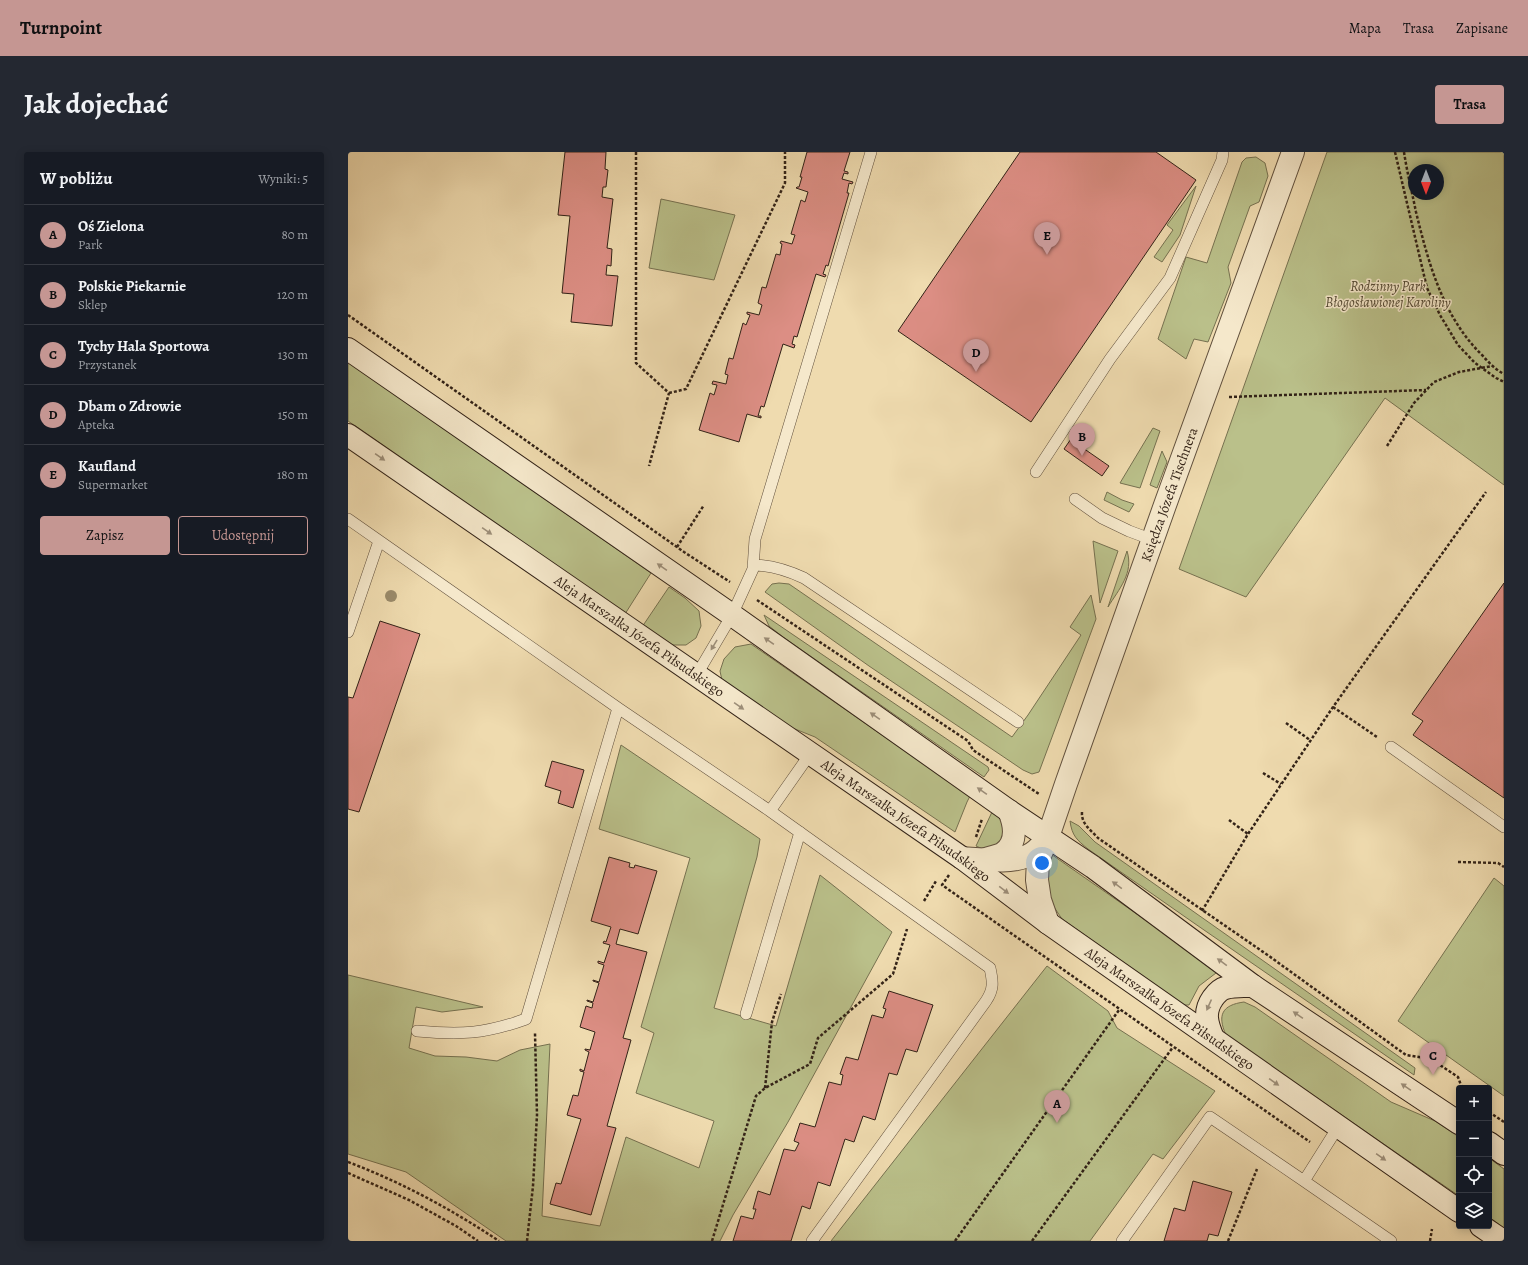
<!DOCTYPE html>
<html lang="pl">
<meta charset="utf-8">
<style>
:root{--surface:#171b24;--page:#242831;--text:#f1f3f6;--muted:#9ea1a6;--line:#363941;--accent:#c59692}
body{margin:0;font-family:Alegreya,serif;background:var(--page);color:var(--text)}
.controls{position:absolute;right:12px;bottom:12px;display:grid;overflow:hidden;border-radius:4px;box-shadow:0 2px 10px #0003}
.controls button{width:36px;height:36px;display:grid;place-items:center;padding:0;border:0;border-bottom:1px solid var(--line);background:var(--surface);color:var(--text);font:20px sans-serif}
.compass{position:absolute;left:1060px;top:12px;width:36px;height:36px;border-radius:50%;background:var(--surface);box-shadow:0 2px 10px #0003;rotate:180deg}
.you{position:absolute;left:694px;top:711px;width:14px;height:14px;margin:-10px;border:3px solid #fff;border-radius:50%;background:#1a73e8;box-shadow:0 0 0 6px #1a73e833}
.badge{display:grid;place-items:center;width:26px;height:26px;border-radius:50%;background:var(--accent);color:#111;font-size:13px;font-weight:700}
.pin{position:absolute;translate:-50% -33px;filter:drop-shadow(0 1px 2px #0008)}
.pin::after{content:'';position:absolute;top:21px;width:14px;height:12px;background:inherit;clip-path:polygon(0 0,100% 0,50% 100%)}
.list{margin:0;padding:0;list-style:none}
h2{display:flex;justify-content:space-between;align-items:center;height:52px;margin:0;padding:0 16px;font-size:17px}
h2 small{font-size:13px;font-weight:400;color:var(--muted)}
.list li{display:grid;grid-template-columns:26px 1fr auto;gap:12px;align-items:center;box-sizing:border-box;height:60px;padding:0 16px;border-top:1px solid var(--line)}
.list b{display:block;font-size:15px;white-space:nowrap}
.list p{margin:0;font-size:13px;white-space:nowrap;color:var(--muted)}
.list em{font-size:13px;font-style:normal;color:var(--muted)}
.actions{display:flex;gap:8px;padding:12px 16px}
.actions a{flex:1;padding:9px 0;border:1px solid var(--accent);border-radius:4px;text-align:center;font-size:14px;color:var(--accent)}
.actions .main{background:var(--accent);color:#111}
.icon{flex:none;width:22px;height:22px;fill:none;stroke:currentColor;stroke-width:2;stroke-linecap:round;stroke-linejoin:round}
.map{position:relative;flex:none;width:1156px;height:1089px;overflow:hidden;border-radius:4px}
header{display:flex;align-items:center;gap:24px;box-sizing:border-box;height:56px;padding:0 20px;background:var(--accent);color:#111}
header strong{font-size:19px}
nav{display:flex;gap:22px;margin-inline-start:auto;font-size:14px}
.intro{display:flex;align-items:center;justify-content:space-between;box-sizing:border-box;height:96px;padding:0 24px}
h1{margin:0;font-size:28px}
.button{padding:10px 18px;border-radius:4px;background:var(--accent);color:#111;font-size:14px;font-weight:700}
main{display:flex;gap:24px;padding:0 24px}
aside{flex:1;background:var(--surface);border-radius:4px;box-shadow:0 2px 10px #0003}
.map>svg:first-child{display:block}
.green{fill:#bac08a;stroke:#767150;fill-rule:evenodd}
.building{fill:#dc8e84;stroke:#322217}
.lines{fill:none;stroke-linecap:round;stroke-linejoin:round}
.lane-casing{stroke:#61503d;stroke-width:12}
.street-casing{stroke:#61503d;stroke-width:24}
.secondary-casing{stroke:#322217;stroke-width:24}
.path{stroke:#322217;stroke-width:2.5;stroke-dasharray:3 2;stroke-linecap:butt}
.lane{stroke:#f5e8cb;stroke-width:11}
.street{stroke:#f5e8cb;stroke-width:22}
.secondary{stroke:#f5e8cb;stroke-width:22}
.tree{fill:#9a8b6b}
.oneway{fill:#9d8f7a}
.labels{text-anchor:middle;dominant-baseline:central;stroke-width:3;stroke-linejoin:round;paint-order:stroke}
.park-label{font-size:14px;font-style:italic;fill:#544a34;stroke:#f5e8cb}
.street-label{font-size:14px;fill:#322217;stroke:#f5e8cb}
</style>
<header>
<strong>Turnpoint</strong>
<nav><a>Mapa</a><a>Trasa</a><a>Zapisane</a></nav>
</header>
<div class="intro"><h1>Jak dojechać</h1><a class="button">Trasa</a></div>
<main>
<aside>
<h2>W pobliżu<small>Wyniki: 5</small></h2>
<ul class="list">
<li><span class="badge">A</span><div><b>Oś Zielona</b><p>Park</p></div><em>80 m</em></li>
<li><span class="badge">B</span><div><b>Polskie Piekarnie</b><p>Sklep</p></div><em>120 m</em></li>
<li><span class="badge">C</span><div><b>Tychy Hala Sportowa</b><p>Przystanek</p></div><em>130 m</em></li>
<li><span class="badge">D</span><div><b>Dbam o Zdrowie</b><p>Apteka</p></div><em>150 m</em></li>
<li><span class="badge">E</span><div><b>Kaufland</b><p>Supermarket</p></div><em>180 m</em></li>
</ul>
<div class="actions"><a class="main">Zapisz</a><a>Udostępnij</a></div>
</aside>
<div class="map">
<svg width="1156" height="1089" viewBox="0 0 1156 1089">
<rect width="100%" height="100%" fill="#efdbaf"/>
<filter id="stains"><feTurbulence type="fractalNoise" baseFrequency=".005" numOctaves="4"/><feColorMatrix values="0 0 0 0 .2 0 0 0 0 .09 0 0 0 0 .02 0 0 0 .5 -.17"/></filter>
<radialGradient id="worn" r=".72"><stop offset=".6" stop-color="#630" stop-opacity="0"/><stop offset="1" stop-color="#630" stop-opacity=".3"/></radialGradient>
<path class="green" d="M979 0H1156V333L1037 246 898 445 831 417ZM1066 18H1090V42H1066Z
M908 5 917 11 920 24 911 50 902 54 880 115 883 131 860 190 846 187 838 207 810 187 838 105 859 111 894 10 898 6Z
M848 34 832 83 814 110 806 105 825 78 819 73Z
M313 47 387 63 366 128 301 116Z
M0 210 303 421 277 462 0 269Z
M805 276 812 279 792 336 772 331Z
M814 299 819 310 809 336 802 333Z
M759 340 774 348 786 352 781 360 756 348Z
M745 389 770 399 752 451Z
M779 399C786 421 771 437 760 455Z
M431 431 441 432 664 585 680 563 733 483 722 475 743 443 748 467 691 620 684 622 675 618 521 514 417 440 424 432Z
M321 435 337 446 351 459 353 474 348 486 338 493H322L294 475Z
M416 463 640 615 641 618 636 625 435 485 421 474Z
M403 492 622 644 619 650 607 680 467 585 422 567 375 533 372 519 376 507 387 495Z
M273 593 412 687 409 705 366 856 428 874 472 723 544 780 440 970 385 1063 372 1089H158L58 1020 0 1002V823L135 855 94 860 68 855 61 896 87 904 118 905 149 909 172 898 202 892 194 1064 252 1074 278 985 351 1016 366 969 288 941 306 881 293 875 342 706 251 677Z
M644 660 655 668 657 690 637 698 628 694Z
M722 669 731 674 747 690 1067 916 1066 923 843 769 740 697C729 688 724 684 722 669Z
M700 700 869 818 868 821 851 834 841 853H836L714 767 702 749 696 716Z
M1146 726 1156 734V944L1050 869Z
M699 814 760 859 769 876 867 939 815 1007 805 1002 742 1089H483Z
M896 850 907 855 1043 950 1087 969 1111 985V1044L878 883C869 863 874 853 896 850Z
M1141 1006 1156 1017V1076L1141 1065Z"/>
<path class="building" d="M217 0H258L257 17 260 18 258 35H255L254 45 265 47 259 96 264 97 263 114 259 113 258 123 270 124 264 174 223 170 226 142 214 141 222 64 210 63Z
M459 0H502L496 19 500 20V22L496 21 494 27 505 30 504 32 501 31 499 41H501L480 114 478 113 475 122 478 123 477 125 468 122 449 185 446 184 444 192 447 193 446 196 435 192 416 255 413 254 410 264H413V266L399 262 391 290 351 278 362 241 366 243 369 233 364 232 365 229 378 232 380 223 377 222 381 206 385 207 395 171 398 173 402 163 399 162V160L411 163 414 153 410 151 414 135 418 136 428 102 432 103 434 92 432 91 433 89 444 92 447 83 443 82 453 48 457 50 460 40 448 36 449 35H451L454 25H452Z
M672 0H808L848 28 683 270 550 179Z
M725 284 737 292 735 296 761 314 754 324 716 297Z
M1156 431V646L1065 583 1075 569 1064 562Z
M32 469 72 482 11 660 0 657V545L5 546Z
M204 609 236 618 225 656 210 651 213 639 197 634Z
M261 705 282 711 281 715 286 716 287 713 309 719 290 782 272 777 268 792 299 800 275 886 283 888 259 974 268 976 243 1063 202 1052 208 1031 213 1032 233 967 219 963 225 943 230 944 236 920 232 919V917L236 919 241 900 237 898V897L242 898 247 880 232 875 238 854 244 856 245 851 239 849V848L245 850 251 831 245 829V828L251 830 256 813 250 811V809L256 811 262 793 255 791 256 789 258 790 263 775 243 769Z
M541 839 585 853 569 900 558 897 549 923 541 921 527 968 515 964 506 990 497 987 482 1034 470 1030 462 1057 454 1054 443 1089H385L393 1064 405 1067 408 1057H405L410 1039 422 1043 436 997 447 999 451 991 446 989 452 971 467 975 481 930 493 933 495 923 492 922 498 905 510 908 524 863 535 866 538 857 535 856Z
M845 1029 884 1040 870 1084 861 1082 859 1089H816L826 1056 837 1059Z"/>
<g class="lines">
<g class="lane-casing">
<path id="lane" d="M688 320 762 207 822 126 874 8 875 0
M727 347 754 366 781 379 805 388
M0 367 270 556
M405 413C423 413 439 418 456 426L670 570
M0 480 31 389
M348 524 384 463 405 417 407 387 523 0
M1043 595 1156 675
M422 659 462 602
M398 862 452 680
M69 879C112 883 137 882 178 867L270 556 422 659 642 816C645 830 646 837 638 849L464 1089
M956 1029 1043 1089
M774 1089 862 965 956 1029 990 975"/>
</g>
<g class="street-casing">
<g id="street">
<path d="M614 706C633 707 662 712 679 704 687 701 693 694 698 688"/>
<path d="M638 707C643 705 649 704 654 702 670 692 667 673 661 659"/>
<path id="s1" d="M700 771 692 748 689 728 690 708 700 685 718 632 817 353 945 0"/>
</g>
</g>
<g class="secondary-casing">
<g id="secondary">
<path d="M0 197 384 463 661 659 745 715 905 834 1111 971"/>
<path id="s2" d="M0 283 614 706 700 771 1111 1059"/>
<path d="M865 886C859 872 855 860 865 846 868 842 873 837 877 836 886 833 897 834 905 834"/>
<path d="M1141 991 1156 1002"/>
<path d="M1133 1074 1155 1089"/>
</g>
</g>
<path class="path" d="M288 0V211L321 241 301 314
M1047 0 1079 136 1092 163 1110 193 1127 211 1148 226 1156 230
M1056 0C1059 20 1064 40 1068 60 1081 113 1095 165 1135 204 1141 211 1148 218 1156 222
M0 163 336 400 382 430
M321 241 338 237 437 31V0
M881 245 1078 238
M1039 294 1066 251 1086 230 1111 220 1144 214
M329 395 356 353
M409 448 620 589 625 598 691 642
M985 555 1029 585
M938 571 962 588
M915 621 933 632
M734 660C733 672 743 678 750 686L921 804 1058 903 1083 907 1110 925 1114 936
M881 668 900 682
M628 685 634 667
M1110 710 1150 711 1156 715
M601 723 594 733 962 990
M576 749 588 729
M854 759 900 682 985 555 1138 340
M417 936 424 870 433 842
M1141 960 1156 970
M0 1010C53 1030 103 1057 151 1089
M0 1021 61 1048 108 1074 130 1089
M179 1089 185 1034 189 963 187 881
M364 1089 408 944 417 936 462 912 470 886 545 822 559 777
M607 1089 771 858
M684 1089 825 895
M880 1089 909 1017
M1082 1089 1084 1077"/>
<use href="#lane" class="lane"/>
<use href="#street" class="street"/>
<use href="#secondary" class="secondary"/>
</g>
<circle class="tree" cx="43" cy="444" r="6"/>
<defs><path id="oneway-solid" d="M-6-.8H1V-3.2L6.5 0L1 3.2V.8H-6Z"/></defs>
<g class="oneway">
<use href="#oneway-solid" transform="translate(32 305) rotate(35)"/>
<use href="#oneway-solid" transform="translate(139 379) rotate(35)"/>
<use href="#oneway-solid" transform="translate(314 415) rotate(-145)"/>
<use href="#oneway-solid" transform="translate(421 489) rotate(-145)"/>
<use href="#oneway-solid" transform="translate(366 493) rotate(121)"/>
<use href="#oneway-solid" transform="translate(391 554) rotate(35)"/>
<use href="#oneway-solid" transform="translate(527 564) rotate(-145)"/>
<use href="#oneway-solid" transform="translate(634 639) rotate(-145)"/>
<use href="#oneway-solid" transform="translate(769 733) rotate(-144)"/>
<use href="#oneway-solid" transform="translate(656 738) rotate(37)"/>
<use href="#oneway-solid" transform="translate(874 810) rotate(-144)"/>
<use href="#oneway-solid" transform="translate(861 853) rotate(114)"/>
<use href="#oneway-solid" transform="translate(950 863) rotate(-146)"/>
<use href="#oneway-solid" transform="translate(926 930) rotate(35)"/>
<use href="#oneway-solid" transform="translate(1058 935) rotate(-146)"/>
<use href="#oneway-solid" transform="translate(1033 1005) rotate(35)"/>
</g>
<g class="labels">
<g class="park-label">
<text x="1040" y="134">Rodzinny Park<tspan x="1040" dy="16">Błogosławionej Karoliny</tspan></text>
</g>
<g class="street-label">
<text stroke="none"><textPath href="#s1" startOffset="453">Księdza Józefa Tischnera</textPath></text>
<text stroke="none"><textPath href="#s2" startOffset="354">Aleja Marszałka Józefa Piłsudskiego</textPath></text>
<text stroke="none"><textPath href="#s2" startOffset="678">Aleja Marszałka Józefa Piłsudskiego</textPath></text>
<text stroke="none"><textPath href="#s2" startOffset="1002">Aleja Marszałka Józefa Piłsudskiego</textPath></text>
</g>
</g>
<rect width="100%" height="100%" filter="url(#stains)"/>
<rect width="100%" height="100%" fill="url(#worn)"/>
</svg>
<div class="controls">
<button>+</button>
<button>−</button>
<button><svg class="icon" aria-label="locate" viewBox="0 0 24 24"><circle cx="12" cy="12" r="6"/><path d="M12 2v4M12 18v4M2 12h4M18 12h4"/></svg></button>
<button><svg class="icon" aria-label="layers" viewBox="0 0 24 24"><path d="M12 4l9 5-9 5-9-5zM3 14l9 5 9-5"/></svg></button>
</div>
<svg class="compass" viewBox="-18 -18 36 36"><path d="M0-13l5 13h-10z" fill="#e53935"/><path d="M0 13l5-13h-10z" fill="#9ea1a6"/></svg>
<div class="you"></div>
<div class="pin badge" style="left:709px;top:971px">A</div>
<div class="pin badge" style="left:734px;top:304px">B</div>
<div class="pin badge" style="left:1085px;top:923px">C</div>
<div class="pin badge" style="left:628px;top:220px">D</div>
<div class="pin badge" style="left:699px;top:103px">E</div>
</div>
</main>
